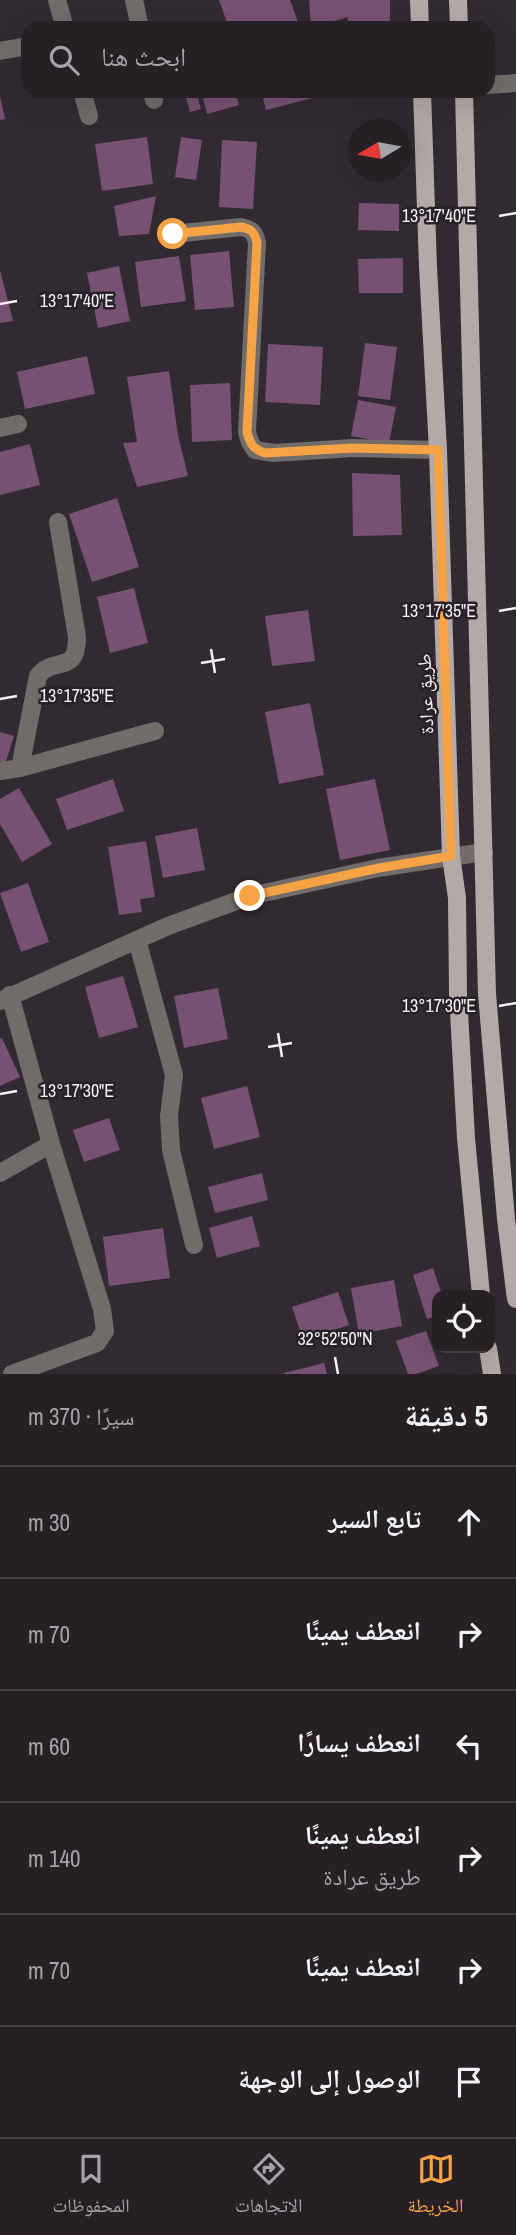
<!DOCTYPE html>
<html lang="ar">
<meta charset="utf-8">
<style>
:root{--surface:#262025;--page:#322d32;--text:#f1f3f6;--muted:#a4a3a7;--line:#423e42;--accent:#f5a345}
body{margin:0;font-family:"Archivo Narrow","Noto Naskh Arabic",sans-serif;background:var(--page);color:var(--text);direction:rtl}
.controls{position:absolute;right:21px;bottom:21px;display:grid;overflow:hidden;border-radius:14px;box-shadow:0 7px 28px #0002}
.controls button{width:63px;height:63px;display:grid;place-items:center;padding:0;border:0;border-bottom:2px solid var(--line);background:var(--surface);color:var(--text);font:35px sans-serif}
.compass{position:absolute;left:348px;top:119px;width:63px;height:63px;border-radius:50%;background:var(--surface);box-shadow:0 7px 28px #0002;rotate:260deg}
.stop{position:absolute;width:21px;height:21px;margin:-16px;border:5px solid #f5a345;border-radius:50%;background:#fff}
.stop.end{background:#f5a345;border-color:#fff;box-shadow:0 2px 7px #0008}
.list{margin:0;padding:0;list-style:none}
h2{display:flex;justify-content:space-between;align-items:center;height:91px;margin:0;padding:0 28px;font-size:30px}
h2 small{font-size:23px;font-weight:400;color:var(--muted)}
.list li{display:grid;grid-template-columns:46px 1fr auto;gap:21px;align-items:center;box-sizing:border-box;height:112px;padding:0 28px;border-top:2px solid var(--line)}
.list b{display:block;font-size:26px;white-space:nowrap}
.list p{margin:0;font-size:23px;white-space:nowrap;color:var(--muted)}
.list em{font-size:23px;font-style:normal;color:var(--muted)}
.icon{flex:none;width:38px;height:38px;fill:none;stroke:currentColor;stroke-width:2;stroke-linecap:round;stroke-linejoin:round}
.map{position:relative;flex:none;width:516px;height:1374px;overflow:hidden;direction:ltr}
.search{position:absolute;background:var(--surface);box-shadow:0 7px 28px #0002;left:21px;right:21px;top:21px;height:77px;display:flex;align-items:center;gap:18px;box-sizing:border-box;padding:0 24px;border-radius:21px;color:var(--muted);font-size:26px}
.sheet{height:763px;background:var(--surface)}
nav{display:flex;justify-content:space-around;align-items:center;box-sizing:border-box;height:98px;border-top:2px solid var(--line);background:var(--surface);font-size:19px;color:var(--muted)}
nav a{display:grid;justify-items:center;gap:4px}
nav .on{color:var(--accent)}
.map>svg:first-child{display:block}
.building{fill:#775174}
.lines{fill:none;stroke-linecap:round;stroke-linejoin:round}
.minor{stroke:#716b6a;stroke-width:18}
.primary{stroke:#b5a9a7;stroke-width:18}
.route{stroke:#f5a345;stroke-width:9}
.ticks{fill:none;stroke:#f6f1f6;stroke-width:2.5}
.labels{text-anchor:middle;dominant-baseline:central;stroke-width:5;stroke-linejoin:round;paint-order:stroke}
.street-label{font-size:19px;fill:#f6f1f6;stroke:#282127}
.ticks-label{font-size:18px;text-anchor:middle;fill:#f6f1f6;stroke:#282127;stroke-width:5;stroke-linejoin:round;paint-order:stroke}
</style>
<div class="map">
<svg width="516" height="1374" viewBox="0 0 516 1374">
<rect width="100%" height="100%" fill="#322a31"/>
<path class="building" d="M219 0H290L298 22 280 28H229Z
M309 0H390V28H347L348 17 311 28Z
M184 91H196L201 109 190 112Z
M201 91H235L239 105 207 114Z
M261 91H316L317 97 266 110Z
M0 96 5 119 0 120Z
M147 137 153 184 102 191 95 144Z
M181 137 202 140 196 180 175 177Z
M222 140 257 142 253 209 219 207Z
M156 196 149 234 119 236 114 206Z
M359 203 399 204V231L358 230Z
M229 251 234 307 195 310 190 255Z
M179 256 186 301 141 307 135 262Z
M403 258V293H359L358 259Z
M119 266 130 321 98 328 87 273Z
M0 270 13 321 0 323Z
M365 343 397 347 390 400 358 396Z
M268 344 323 347 320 405 265 402Z
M87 356 95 394 25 409 17 372Z
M169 371 178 435 188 476 137 487 123 443 137 442 127 377Z
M230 383 232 440 192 442 190 385Z
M358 400 396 407 389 443 351 436Z
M30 444 40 485 0 495V452Z
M352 473 400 475 402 535 353 536Z
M117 498 139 567 92 582 69 514Z
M134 588 148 643 110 653 97 597Z
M308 610 315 661 272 666 265 616Z
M310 703 324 775 279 784 265 712Z
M0 732 14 736 4 768 0 766Z
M113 779 124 811 67 830 56 799Z
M375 779 390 850 340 860 326 789Z
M19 788 52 844 22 862 0 824V799Z
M197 828 205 870 163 878 155 836Z
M146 841 155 897 140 899 142 912 119 915 108 847Z
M28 883 49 942 21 952 0 893Z
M123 976 138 1027 99 1038 85 987Z
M218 988 228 1039 184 1048 174 996Z
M2 1038 20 1077 0 1086V1039Z
M247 1086 260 1137 214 1149 201 1098Z
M109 1118 120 1150 84 1162 73 1130Z
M262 1173 268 1200 215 1213 208 1187Z
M252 1216 260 1246 217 1258 209 1228Z
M163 1228 170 1278 109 1286 103 1237Z
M433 1268 442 1295H437V1316L427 1319 413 1275Z
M394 1280 402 1326 359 1334 351 1288Z
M338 1292 349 1325 303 1340 292 1307Z
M426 1331 439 1366 416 1374H408L396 1341Z
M324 1363 327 1374H284V1373Z"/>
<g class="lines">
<path class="minor" d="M57 0 65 28
M134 0 140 28
M0 51 28 46
M488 85 516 83
M82 91 89 116
M152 91 154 100
M173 234 241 227C252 229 255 233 257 243L247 432 250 442 255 450 274 453 353 448 438 450
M0 428 18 424
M20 768 38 676C54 655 77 676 77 637L58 522
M0 771 20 768 155 731
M137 940 174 1075 169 1116 171 1150 194 1245
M10 995 51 1144 102 1309 105 1331 97 1343 12 1374
M0 1001 168 926 250 896 378 868 484 852
M0 1173 51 1144"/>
<path class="primary" d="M419 0 420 28
M458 0 459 28
M422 91 428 267 438 450 451 856 457 898 458 994 466 1138 481 1295
M464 91 487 994 506 1219 516 1299
M488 1348 492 1374"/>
</g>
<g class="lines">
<path class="route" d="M173 234 241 227C252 229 255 233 257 243L247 432C250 444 253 449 265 453L353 448 438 450 451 856 379 868 250 896"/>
</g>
<path class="ticks" d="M499 216 516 213M0 304 17 301M499 611 516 608M211 649 215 673M201 663 225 659M0 699 17 696M499 1006 516 1003M278 1033 282 1057M268 1047 292 1043M0 1094 17 1091M335 1357 338 1374"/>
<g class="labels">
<g class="street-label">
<text transform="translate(425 694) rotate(-92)">طريق عرادة</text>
</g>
</g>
<g class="ticks-label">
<text x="439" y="222">13°17'40"E</text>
<text x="77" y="307">13°17'40"E</text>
<text x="439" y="617">13°17'35"E</text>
<text x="77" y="702">13°17'35"E</text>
<text x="439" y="1012">13°17'30"E</text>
<text x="77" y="1097">13°17'30"E</text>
<text x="335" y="1345">32°52'50"N</text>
</g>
</svg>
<div class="controls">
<button><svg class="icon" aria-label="locate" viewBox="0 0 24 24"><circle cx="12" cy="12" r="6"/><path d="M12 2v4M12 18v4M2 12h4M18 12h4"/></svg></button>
</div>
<svg class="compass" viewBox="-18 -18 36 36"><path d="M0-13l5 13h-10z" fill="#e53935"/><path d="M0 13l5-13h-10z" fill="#a4a3a7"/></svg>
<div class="stop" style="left:173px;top:234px"></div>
<div class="stop end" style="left:250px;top:896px"></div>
<div class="search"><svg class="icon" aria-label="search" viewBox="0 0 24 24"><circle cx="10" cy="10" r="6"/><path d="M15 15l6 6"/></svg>ابحث هنا</div>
</div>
<section class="sheet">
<h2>5 دقيقة<small>سيرًا · 370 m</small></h2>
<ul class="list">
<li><svg class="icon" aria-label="ahead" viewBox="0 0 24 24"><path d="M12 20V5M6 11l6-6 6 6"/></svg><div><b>تابع السير</b></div><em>30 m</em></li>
<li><svg class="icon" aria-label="right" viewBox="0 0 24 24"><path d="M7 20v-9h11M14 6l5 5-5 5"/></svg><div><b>انعطف يمينًا</b></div><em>70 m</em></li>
<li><svg class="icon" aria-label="left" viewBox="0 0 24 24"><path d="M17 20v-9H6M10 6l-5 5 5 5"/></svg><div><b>انعطف يسارًا</b></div><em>60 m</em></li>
<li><svg class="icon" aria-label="right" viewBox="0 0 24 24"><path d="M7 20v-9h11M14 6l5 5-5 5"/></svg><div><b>انعطف يمينًا</b><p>طريق عرادة</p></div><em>140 m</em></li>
<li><svg class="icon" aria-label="right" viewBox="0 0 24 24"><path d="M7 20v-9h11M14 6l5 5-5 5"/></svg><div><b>انعطف يمينًا</b></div><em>70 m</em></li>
<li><svg class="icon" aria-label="arrive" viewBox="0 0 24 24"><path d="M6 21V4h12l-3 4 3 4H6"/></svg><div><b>الوصول إلى الوجهة</b></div></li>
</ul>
</section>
<nav>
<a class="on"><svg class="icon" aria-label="map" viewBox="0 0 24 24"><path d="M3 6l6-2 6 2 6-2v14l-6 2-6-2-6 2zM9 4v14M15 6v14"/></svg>الخريطة</a>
<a><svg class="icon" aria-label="directions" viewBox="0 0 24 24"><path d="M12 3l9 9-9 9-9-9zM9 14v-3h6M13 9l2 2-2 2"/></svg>الاتجاهات</a>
<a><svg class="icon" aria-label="saved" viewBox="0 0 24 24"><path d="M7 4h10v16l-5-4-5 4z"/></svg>المحفوظات</a>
</nav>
